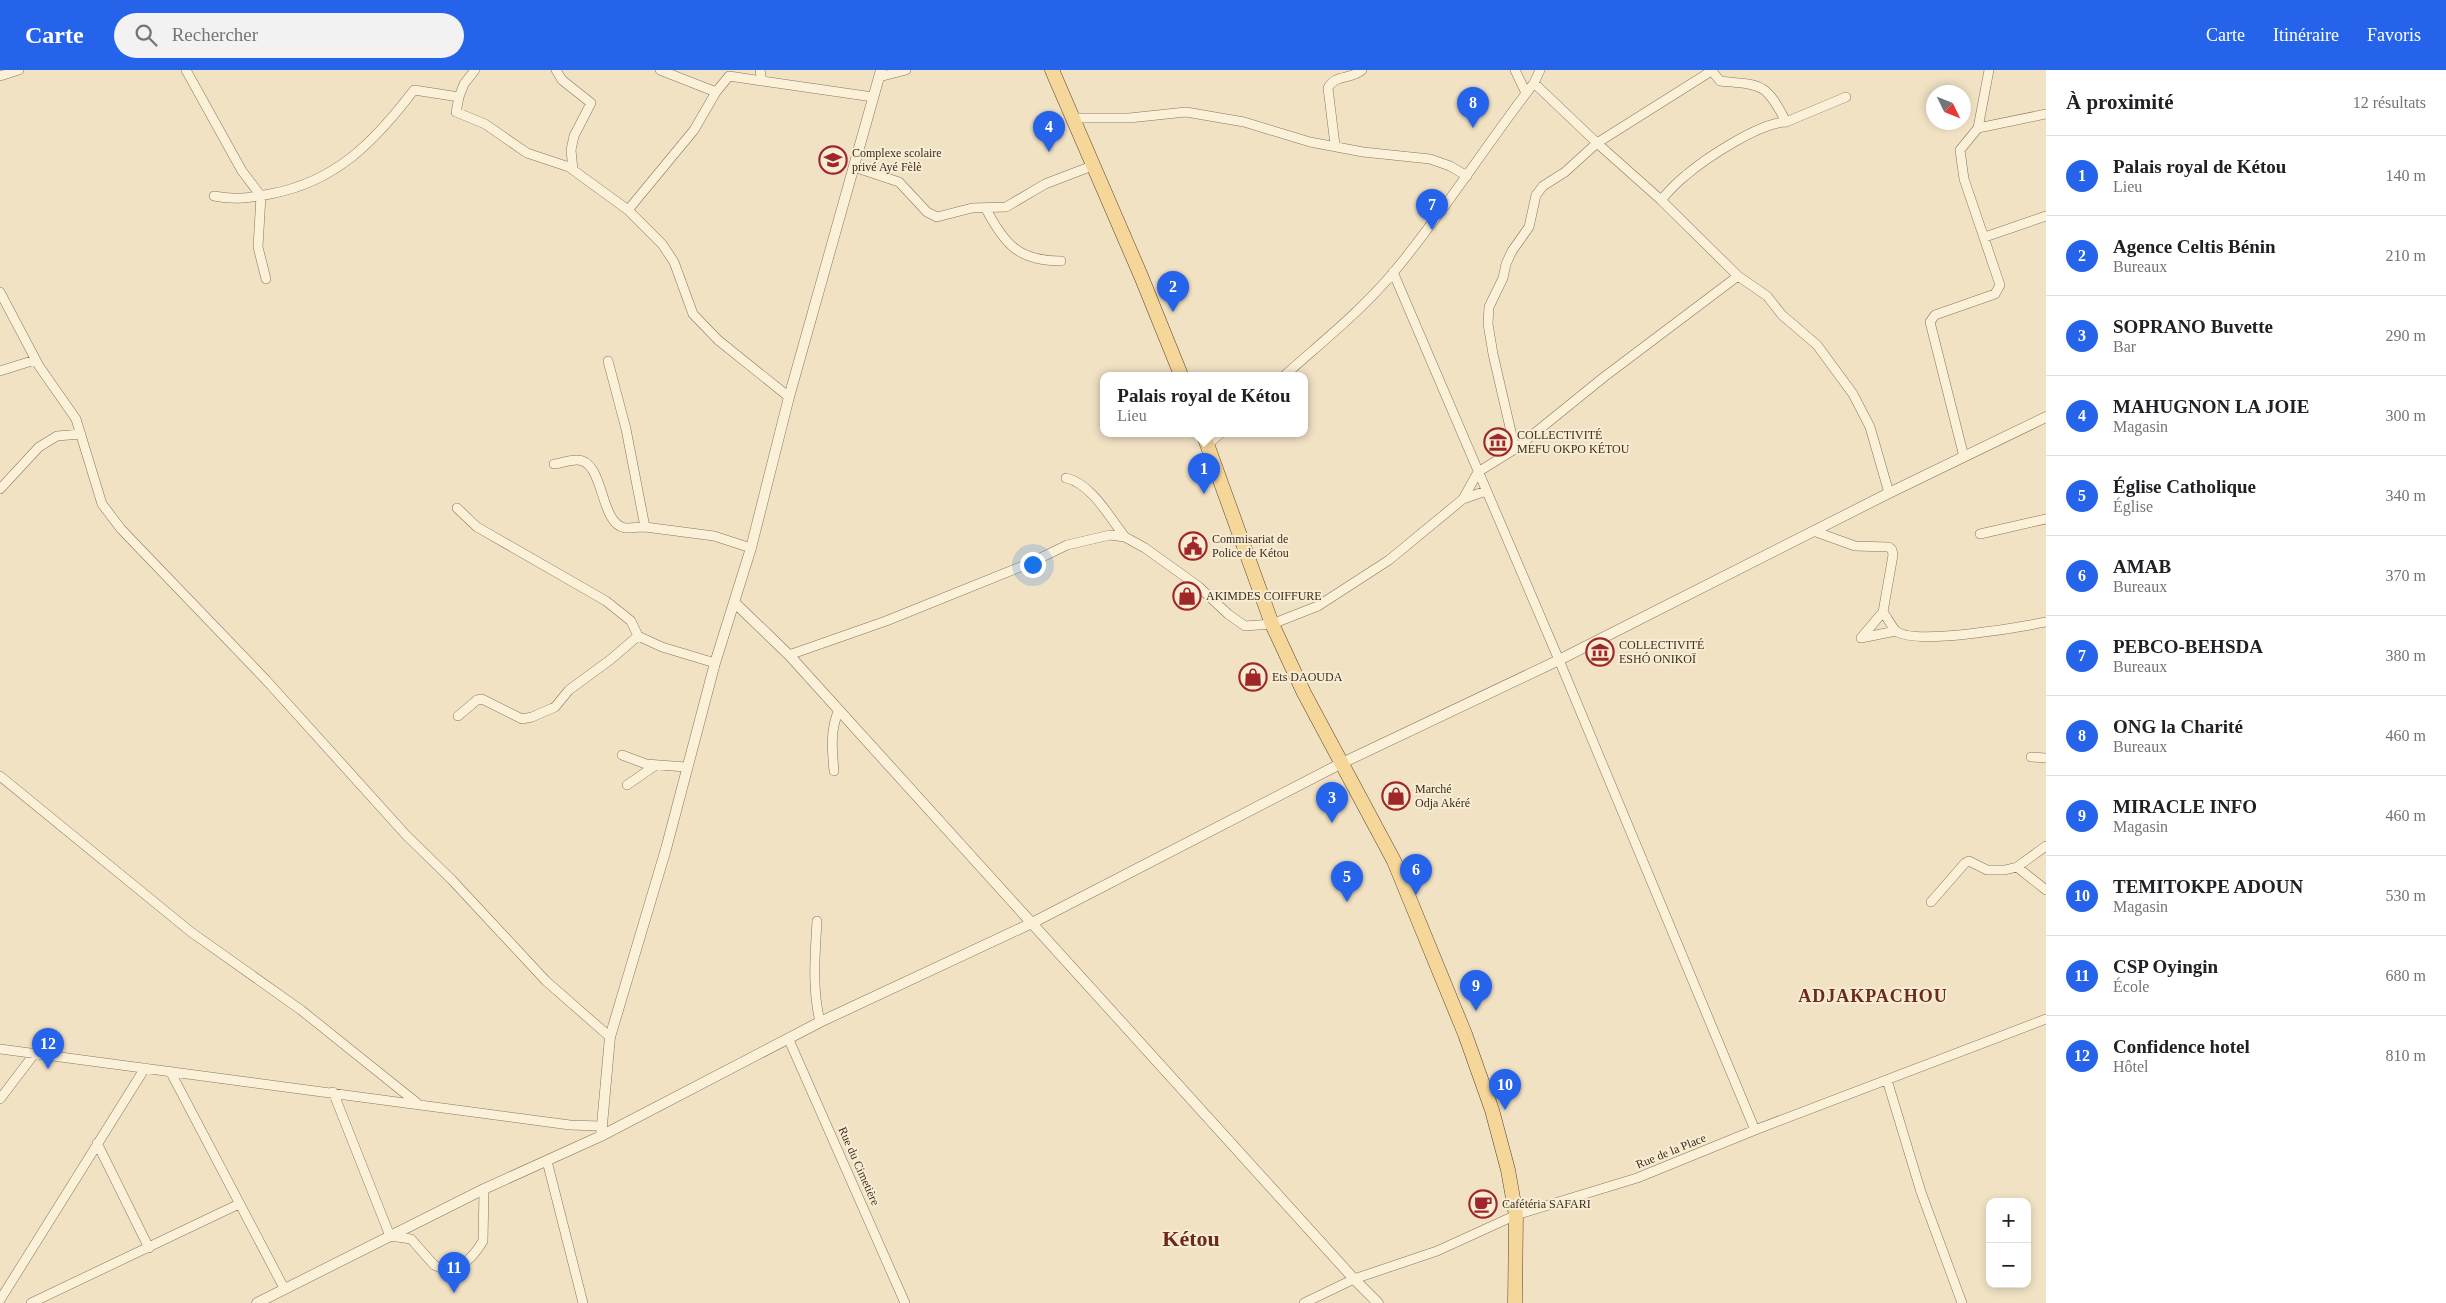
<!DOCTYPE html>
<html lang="fr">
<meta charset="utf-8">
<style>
:root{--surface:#fff;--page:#f2f2f2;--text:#202124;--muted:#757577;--line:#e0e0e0;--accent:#2563eb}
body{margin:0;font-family:Georgia,serif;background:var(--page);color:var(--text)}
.controls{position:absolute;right:15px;bottom:15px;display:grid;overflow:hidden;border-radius:10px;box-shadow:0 2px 8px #0003}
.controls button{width:45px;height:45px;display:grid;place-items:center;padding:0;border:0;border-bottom:1px solid var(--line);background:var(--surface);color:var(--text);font:25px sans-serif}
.compass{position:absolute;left:1926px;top:15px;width:45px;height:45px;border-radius:50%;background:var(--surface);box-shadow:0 2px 8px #0003;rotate:133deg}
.you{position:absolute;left:1032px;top:494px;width:18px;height:18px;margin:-12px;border:4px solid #fff;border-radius:50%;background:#1a73e8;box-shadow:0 0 0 8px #1a73e833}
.badge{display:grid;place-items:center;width:32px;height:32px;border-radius:50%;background:var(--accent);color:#fff;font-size:16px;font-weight:700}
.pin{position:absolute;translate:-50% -41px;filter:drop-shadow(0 1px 2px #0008)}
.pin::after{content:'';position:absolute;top:26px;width:18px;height:15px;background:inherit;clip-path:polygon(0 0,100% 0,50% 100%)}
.popup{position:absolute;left:1100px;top:302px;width:208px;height:65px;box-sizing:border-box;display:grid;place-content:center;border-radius:10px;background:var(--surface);filter:drop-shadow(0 1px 4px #0005);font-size:16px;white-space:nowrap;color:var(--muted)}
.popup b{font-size:19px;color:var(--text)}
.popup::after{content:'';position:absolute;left:50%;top:100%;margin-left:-10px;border:10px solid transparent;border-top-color:var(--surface)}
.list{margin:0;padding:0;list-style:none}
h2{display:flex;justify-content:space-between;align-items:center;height:65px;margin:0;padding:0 20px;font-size:21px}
h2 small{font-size:16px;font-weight:400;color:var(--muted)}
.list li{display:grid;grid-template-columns:32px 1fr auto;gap:15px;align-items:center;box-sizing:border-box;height:80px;padding:0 20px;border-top:1px solid var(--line)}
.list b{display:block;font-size:19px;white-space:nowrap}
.list p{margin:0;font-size:16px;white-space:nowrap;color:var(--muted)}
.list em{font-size:16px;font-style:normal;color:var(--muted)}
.icon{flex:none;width:28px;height:28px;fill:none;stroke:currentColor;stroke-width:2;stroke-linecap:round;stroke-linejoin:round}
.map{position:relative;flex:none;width:2046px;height:1233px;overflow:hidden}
header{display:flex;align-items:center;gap:30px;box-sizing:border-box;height:70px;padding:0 25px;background:var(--accent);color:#fff}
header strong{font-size:24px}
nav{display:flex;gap:28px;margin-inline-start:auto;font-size:18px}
.search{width:350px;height:45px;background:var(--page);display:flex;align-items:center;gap:12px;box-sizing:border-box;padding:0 18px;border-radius:28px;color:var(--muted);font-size:19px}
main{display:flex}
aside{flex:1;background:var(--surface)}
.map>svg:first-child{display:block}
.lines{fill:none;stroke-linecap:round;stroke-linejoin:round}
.minor-casing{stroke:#8d7359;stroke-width:10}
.tertiary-casing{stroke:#8d7359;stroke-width:11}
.primary-casing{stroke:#5a412e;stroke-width:15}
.minor{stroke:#fbf0d8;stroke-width:9}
.tertiary{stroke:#fbf0d8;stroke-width:10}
.primary{stroke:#f5d79a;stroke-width:14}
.labels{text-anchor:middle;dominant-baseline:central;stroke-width:4;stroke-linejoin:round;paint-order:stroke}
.poi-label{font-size:12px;fill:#3c2c1e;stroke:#f8edd4;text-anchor:start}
.street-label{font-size:12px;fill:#3c2c1e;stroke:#f8edd4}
.district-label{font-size:18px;font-weight:bold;letter-spacing:1px;fill:#6b2a1b;stroke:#f8edd4}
.town-label{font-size:22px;font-weight:bold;fill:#6b2a1b;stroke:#f8edd4}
</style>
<header>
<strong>Carte</strong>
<div class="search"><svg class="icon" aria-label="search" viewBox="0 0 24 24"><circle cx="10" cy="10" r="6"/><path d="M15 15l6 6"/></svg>Rechercher</div>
<nav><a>Carte</a><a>Itinéraire</a><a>Favoris</a></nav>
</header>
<main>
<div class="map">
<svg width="2046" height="1233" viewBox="0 0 2046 1233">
<rect width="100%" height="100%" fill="#f1e2c4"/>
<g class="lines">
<g class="minor-casing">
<path id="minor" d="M186 0 242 101 261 126 258 177 266 209
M556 0 562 10 591 33 574 66 571 80 573 100
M660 0 716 22 729 6 762 11
M760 0 762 11 873 27
M1515 0 1526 23
M1712 1 1720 11C1761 15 1766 12 1786 52L1846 27
M0 6 19 0
M879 7 906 0
M1534 13 1597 73 1661 130 1738 206 1767 226 1782 245 1817 275 1853 324 1870 357 1889 423
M716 22 694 60 628 140 662 174 674 192 693 244 718 270 789 327
M459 27 456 42 485 54 527 83 569 97 628 140
M1072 48H1129L1186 42 1244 52 1310 72 1363 82 1430 89 1450 96 1467 106
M1978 58 2046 44
M1335 75 1328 18C1335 4 1351 10 1362 0
M854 97 899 112 927 142 937 147 972 138 1006 137 1045 114 1092 96
M214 126C234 130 250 128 270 124 336 112 375 71 414 20L459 27 464 14 475 0
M1661 130C1668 122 1676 113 1685 106 1706 88 1759 53 1786 52
M986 139C1005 175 1019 191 1061 191
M1985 167 2046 146
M1393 202 1559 590 1755 1060
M0 222 39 296 76 349 102 434 121 459 266 610 406 765 452 810 546 911 610 967
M608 291 626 359 645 457 714 466 751 478
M0 301 35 290
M1285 305C1322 272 1361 241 1393 203 1444 142 1486 75 1534 13L1540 0
M1208 374 1221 363
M1515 379 1493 284 1488 254 1489 237 1503 208 1506 194 1512 181 1529 157 1536 125 1543 116 1565 102 1597 73 1713 0
M1964 387 1930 252 1935 245 1995 224 2000 215 1964 109 1960 80 1978 58 1989 0
M554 394C561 393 570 390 577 390 605 390 599 454 625 458 631 458 639 457 645 457
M1066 408C1092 414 1109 447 1125 467
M0 419 39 377 57 366 81 364
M1463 429 1486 421
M457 438 477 457 606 531 631 551 638 566 662 577 715 593
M1816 462 1855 476 1889 477 1892 480 1893 485 1883 542C1887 547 1891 556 1896 561 1914 576 2021 557 2046 552
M1980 464 2046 449
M1861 568 1896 561
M1861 568 1883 542
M789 585 886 551 1030 493 1067 475 1110 465 1125 467 1145 478 1198 516 1228 544 1245 556 1272 554 1318 536 1389 490 1463 429 1478 402 1515 379 1604 307 1738 206
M458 646 477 630 482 629 522 649 532 647 555 637 569 620 610 590 638 566
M622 685 646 694 686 697
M2031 687 2046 688
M834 701C832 679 830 659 839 640
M0 706 191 862 301 940 417 1033
M627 715 656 695
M2017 797 2046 776
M1931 832 1965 793 1969 791 1987 800H2005L2017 797 2046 820
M817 851C815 886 812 918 820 952
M789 970 905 1233
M0 979 570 1055 601 1056
M170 1001 284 1218
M1887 1010 1921 1122 1962 1233
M333 1022 390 1166 411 1169 434 1195 450 1202C465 1195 475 1185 483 1171L484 1119
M0 1029 35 983
M97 1073 149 1178
M547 1091 583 1233
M0 1230 145 998
M31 1233 239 1134
M1304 1233 1354 1209 1437 1181 1516 1145 1637 1108 1755 1060 2046 949"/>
</g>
<g class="tertiary-casing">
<path id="tertiary" d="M735 533 789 585 1354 1209 1378 1233
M601 1066 610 967 666 779 715 593 751 478 789 327 881 0
M257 1233 484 1119 601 1066 820 952 1032 853 1340 694 1559 590 1889 423 2046 347"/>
</g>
<g class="primary-casing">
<path id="primary" d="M1052 0 1141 206 1181 305
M1203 363 1272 554 1304 623 1394 791 1465 964 1492 1040 1508 1100 1516 1145 1515 1233"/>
</g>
<use href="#minor" class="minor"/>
<use href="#tertiary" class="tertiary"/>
<use href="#primary" class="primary"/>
</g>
<defs>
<g id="school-ring" transform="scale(1.4375)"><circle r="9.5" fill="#f8edd4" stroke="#9f2629" stroke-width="1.5"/><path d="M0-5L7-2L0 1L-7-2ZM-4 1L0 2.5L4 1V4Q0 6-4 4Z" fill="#9f2629"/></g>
<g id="museum-ring" transform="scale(1.4375)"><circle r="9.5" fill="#f8edd4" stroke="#9f2629" stroke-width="1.5"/><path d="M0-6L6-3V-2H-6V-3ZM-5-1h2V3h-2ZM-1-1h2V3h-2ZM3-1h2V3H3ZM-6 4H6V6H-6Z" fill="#9f2629"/></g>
<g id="civic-ring" transform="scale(1.4375)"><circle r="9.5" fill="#f8edd4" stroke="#9f2629" stroke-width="1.5"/><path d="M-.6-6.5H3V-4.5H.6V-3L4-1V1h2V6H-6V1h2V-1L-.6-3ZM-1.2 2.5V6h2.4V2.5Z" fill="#9f2629"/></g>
<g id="shop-ring" transform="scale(1.4375)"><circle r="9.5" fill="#f8edd4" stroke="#9f2629" stroke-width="1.5"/><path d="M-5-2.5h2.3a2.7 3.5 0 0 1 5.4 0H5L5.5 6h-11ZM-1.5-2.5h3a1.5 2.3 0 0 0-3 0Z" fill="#9f2629"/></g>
<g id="cafe-ring" transform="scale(1.4375)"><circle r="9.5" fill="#f8edd4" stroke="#9f2629" stroke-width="1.5"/><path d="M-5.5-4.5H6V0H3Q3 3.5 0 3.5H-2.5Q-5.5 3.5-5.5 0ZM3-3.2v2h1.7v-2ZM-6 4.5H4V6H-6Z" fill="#9f2629"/></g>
</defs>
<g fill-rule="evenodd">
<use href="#school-ring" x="833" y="90"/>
<use href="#museum-ring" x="1498" y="372"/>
<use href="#civic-ring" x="1193" y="476"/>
<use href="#shop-ring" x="1187" y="526"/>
<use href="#museum-ring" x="1600" y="582"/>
<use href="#shop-ring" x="1253" y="607"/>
<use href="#shop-ring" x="1396" y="726"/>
<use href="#cafe-ring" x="1483" y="1134"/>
</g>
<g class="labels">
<g class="poi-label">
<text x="852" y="83">Complexe scolaire<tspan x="852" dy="14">privé Ayé Fèlè</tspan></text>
<text x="1517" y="365">COLLECTIVITÉ<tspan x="1517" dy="14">MEFU OKPO KÉTOU</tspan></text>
<text x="1212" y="469">Commisariat de<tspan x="1212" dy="14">Police de Kétou</tspan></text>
<text x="1206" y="526">AKIMDES COIFFURE</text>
<text x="1619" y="575">COLLECTIVITÉ<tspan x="1619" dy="14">ESHÓ ONIKOÏ</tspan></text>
<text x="1272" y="607">Ets DAOUDA</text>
<text x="1415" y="719">Marché<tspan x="1415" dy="14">Odja Akéré</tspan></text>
<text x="1502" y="1134">Cafétéria SAFARI</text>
</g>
<g class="street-label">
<text transform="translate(1671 1081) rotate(-22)">Rue de la Place</text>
<text transform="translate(859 1096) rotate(66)">Rue du Cimetière</text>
</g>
<g class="district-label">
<text x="1873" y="926">ADJAKPACHOU</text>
</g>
<g class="town-label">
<text x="1191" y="1168">Kétou</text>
</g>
</g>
</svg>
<div class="controls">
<button>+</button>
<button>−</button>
</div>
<svg class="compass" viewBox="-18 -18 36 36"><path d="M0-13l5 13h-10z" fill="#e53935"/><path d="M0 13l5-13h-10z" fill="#757577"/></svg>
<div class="you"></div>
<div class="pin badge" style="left:1204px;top:424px">1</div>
<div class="popup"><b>Palais royal de Kétou</b>Lieu</div>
<div class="pin badge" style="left:1173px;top:242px">2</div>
<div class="pin badge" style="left:1332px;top:753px">3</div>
<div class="pin badge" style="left:1049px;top:82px">4</div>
<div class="pin badge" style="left:1347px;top:832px">5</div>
<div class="pin badge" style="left:1416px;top:825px">6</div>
<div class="pin badge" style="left:1432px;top:160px">7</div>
<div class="pin badge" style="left:1473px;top:58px">8</div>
<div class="pin badge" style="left:1476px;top:941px">9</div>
<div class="pin badge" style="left:1505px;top:1040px">10</div>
<div class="pin badge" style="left:454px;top:1223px">11</div>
<div class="pin badge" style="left:48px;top:999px">12</div>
</div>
<aside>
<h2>À proximité<small>12 résultats</small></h2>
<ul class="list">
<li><span class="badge">1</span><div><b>Palais royal de Kétou</b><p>Lieu</p></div><em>140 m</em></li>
<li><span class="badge">2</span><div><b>Agence Celtis Bénin</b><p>Bureaux</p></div><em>210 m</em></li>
<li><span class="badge">3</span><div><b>SOPRANO Buvette</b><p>Bar</p></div><em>290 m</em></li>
<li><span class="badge">4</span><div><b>MAHUGNON LA JOIE</b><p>Magasin</p></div><em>300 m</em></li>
<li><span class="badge">5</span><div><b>Église Catholique</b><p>Église</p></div><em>340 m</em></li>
<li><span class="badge">6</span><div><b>AMAB</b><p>Bureaux</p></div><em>370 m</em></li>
<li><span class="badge">7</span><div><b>PEBCO-BEHSDA</b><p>Bureaux</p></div><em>380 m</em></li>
<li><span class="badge">8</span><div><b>ONG la Charité</b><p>Bureaux</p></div><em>460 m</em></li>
<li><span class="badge">9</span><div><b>MIRACLE INFO</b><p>Magasin</p></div><em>460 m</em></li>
<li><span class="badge">10</span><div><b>TEMITOKPE ADOUN</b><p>Magasin</p></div><em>530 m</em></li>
<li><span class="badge">11</span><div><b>CSP Oyingin</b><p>École</p></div><em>680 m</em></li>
<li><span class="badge">12</span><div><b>Confidence hotel</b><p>Hôtel</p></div><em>810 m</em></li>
</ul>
</aside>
</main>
